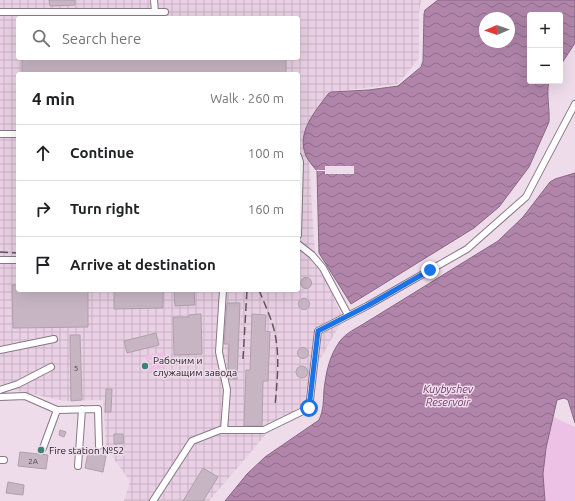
<!DOCTYPE html>
<meta charset="utf-8">
<style>
:root{--surface:#fff;--page:#f6f6f6;--text:#202124;--muted:#757577;--line:#e0e0e0}
body{margin:0;font-family:Ubuntu,sans-serif;background:var(--page);color:var(--text)}
.controls{position:absolute;right:12px;top:12px;display:grid;overflow:hidden;border-radius:4px;box-shadow:0 4px 16px #0002}
.controls button{width:36px;height:36px;display:grid;place-items:center;padding:0;border:0;border-bottom:1px solid var(--line);background:var(--surface);color:var(--text);font:20px sans-serif}
.compass{position:absolute;left:479px;top:12px;width:36px;height:36px;border-radius:50%;background:var(--surface);box-shadow:0 4px 16px #0002;rotate:268deg}
.stop{position:absolute;width:12px;height:12px;margin:-9px;border:3px solid #1a73e8;border-radius:50%;background:#fff}
.stop.end{background:#1a73e8;border-color:#fff;box-shadow:0 1px 4px #0008}
.list{margin:0;padding:0;list-style:none}
h2{display:flex;justify-content:space-between;align-items:center;height:52px;margin:0;padding:0 16px;font-size:17px}
h2 small{font-size:13px;font-weight:400;color:var(--muted)}
.list li{display:grid;grid-template-columns:26px 1fr auto;gap:12px;align-items:center;box-sizing:border-box;height:56px;padding:0 16px;border-top:1px solid var(--line)}
.list b{display:block;font-size:15px;white-space:nowrap}
.list em{font-size:13px;font-style:normal;color:var(--muted)}
.icon{flex:none;width:22px;height:22px;fill:none;stroke:currentColor;stroke-width:2;stroke-linecap:round;stroke-linejoin:round}
.map{position:relative;flex:none;width:575px;height:501px;overflow:hidden}
.search{position:absolute;background:var(--surface);box-shadow:0 4px 16px #0002;left:16px;top:16px;width:284px;height:44px;display:flex;align-items:center;gap:10px;box-sizing:border-box;padding:0 14px;border-radius:4px;color:var(--muted);font-size:15px}
.panel{position:absolute;background:var(--surface);box-shadow:0 4px 16px #0002;left:16px;top:72px;width:284px;height:220px;border-radius:4px}
.map>svg:first-child{display:block}
.industrial{fill:url(#industrial-grid);fill-rule:evenodd}
.green{fill:#edc0e6}
.water{fill:url(#water-waves);stroke:#876782;fill-rule:evenodd}
.pier{fill:#eedceb}
.building{fill:#c7b5c4;stroke:#b09fad}
.lines{fill:none;stroke-linecap:round;stroke-linejoin:round}
.minor-casing{stroke:#897886;stroke-width:8}
.minor{stroke:#fff;stroke-width:6}
.rail{stroke:#5f555d;stroke-width:1.5;stroke-dasharray:8 4;stroke-linecap:butt}
.route{stroke:#1a73e8;stroke-width:5}
.poi-dot{fill:#3d8277;stroke:#eedceb;stroke-width:1.5}
.labels{text-anchor:middle;dominant-baseline:central;stroke-width:3;stroke-linejoin:round;paint-order:stroke}
.number-label{font-size:8px;fill:#4e454d}
.poi-label{font-size:10px;fill:#262025;stroke:#eedceb;text-anchor:start}
.water-label{font-size:11px;font-style:italic;fill:#743c6d;stroke:#eedceb}
</style>
<div class="map">
<svg width="575" height="501" viewBox="0 0 575 501">
<defs>
<pattern id="industrial-grid" width="8" height="8" patternUnits="userSpaceOnUse"><rect width="8" height="8" fill="#e9d0e4"/><path d="M0 4h8M4 0v8" fill="none" stroke="#c8b2c3"/></pattern>
<pattern id="water-waves" width="16" height="10" patternUnits="userSpaceOnUse"><rect width="16" height="10" fill="#b185aa"/><path d="M0 5q4-4 8 0t8 0" fill="none" stroke="#906c8a"/></pattern>
</defs>
<rect width="100%" height="100%" fill="#eedceb"/>
<path class="industrial" d="M0 0H421L419 13V58L398 84 331 92 328 94 312 116 304 133 305 154 309 162 315 254 343 319 314 370 315 410 267 433 209 501H124L130 481 106 448 103 400 64 401 0 387ZM18 18H298V58H18ZM18 74H298V290H18Z"/>
<path class="green" d="M162 352 164 354 165 367 141 374 154 363 150 359 147 362 145 356Z
M553 417 575 427V501H545L543 474 546 448Z"/>
<path class="water" d="M438 0H575V43L560 66V15H530V81H549C546 95 550 108 549 122L529 167 499 207 474 228 351 304 319 253 317 171C313 166 309 162 306 156 296 132 315 112 328 94L331 92 369 90 398 86 421 67 423 61 424 14 425 10ZM485 18H509V42H485Z
M575 173V423L568 400 564 398 557 400 546 448 543 474 545 501H225L247 474 265 457 319 420C324 409 323 402 324 390 326 373 329 356 340 341 346 333 357 328 365 323L498 241 523 217 550 182 555 179Z"/>
<path class="pier" d="M325 166H354V174H325V171H317L316 170H325Z"/>
<path class="building" d="M49 0H75V5L50 6Z
M22 58H286V74H22Z
M300.5 283a5.5 5.5 0 1 1 11 0a5.5 5.5 0 1 1-11 0Z
M12 285H18V290H88V327L13 328Z
M114 290H163V308L114 309Z
M174 290H194L195 305 175 306Z
M298.5 304a5.5 5.5 0 1 1 11 0a5.5 5.5 0 1 1-11 0Z
M227 303H240L237 379H229L228 373 229 344H224Z
M201 314 202 354 174 355 173 317H189V315Z
M252 314 266 315 265 331 270 332 268 381H263L262 426H244L246 370H250Z
M156 333 159 345 127 353 124 341Z
M70 335H80L82 400 71 401Z
M297.5 353a5.5 5.5 0 1 1 11 0a5.5 5.5 0 1 1-11 0Z
M296 372a6 6 0 1 1 12 0a6 6 0 1 1-12 0Z
M106 389H112L111 412H105Z
M60 430 66 432 64 437 59 435Z
M114 434H123L124 443 114 444Z
M20 452 48 455 46 469 18 466Z
M88 453 106 456 103 472 85 468Z
M203 468 218 477 203 501H183Z
M8 482 24 485 23 495 6 493Z"/>
<g class="lines">
<g class="minor-casing">
<path id="minor" d="M154 0 155 12
M0 12H165
M0 134H18
M298 156 300 162 298 235
M298 244 312 255 323 268 348 315
M0 260H18
M223 290 219 352 227 390 224 430
M0 350 54 339
M0 390 18 384 51 367
M0 397 25 396 57 410 43 448
M57 410 98 409 99 446
M0 460H4
M78 466 82 409
M153 501 192 441 220 430H264L309 408 318 331 367 306 467 249 526 197 575 104"/>
</g>
<use href="#minor" class="minor"/>
<path class="rail" d="M0 252 18 253
M259 290C265 305 272 319 275 334 280 358 277 382 275 406
M243 359 247 290"/>
</g>
<g class="lines">
<path class="route" d="M309 408 318 331 367 306 430 270"/>
</g>
<g class="poi-dot">
<circle cx="145" cy="366" r="4"/>
<circle cx="41" cy="450" r="4"/>
</g>
<g class="labels">
<g class="number-label">
<text x="76" y="368">5</text>
<text x="33" y="461">2А</text>
</g>
<g class="poi-label">
<text x="153" y="360">Рабочим и<tspan x="153" dy="12">служащим завода</tspan></text>
<text x="49" y="450">Fire station №52</text>
</g>
<g class="water-label">
<text x="448" y="389">Kuybyshev<tspan x="448" dy="13">Reservoir</tspan></text>
</g>
</g>
</svg>
<div class="controls">
<button>+</button>
<button>−</button>
</div>
<svg class="compass" viewBox="-18 -18 36 36"><path d="M0-13l5 13h-10z" fill="#e53935"/><path d="M0 13l5-13h-10z" fill="#757577"/></svg>
<div class="stop" style="left:309px;top:408px"></div>
<div class="stop end" style="left:430px;top:270px"></div>
<div class="search"><svg class="icon" aria-label="search" viewBox="0 0 24 24"><circle cx="10" cy="10" r="6"/><path d="M15 15l6 6"/></svg>Search here</div>
<section class="panel">
<h2>4 min<small>Walk · 260 m</small></h2>
<ul class="list">
<li><svg class="icon" aria-label="ahead" viewBox="0 0 24 24"><path d="M12 20V5M6 11l6-6 6 6"/></svg><div><b>Continue</b></div><em>100 m</em></li>
<li><svg class="icon" aria-label="right" viewBox="0 0 24 24"><path d="M7 20v-9h11M14 6l5 5-5 5"/></svg><div><b>Turn right</b></div><em>160 m</em></li>
<li><svg class="icon" aria-label="arrive" viewBox="0 0 24 24"><path d="M6 21V4h12l-3 4 3 4H6"/></svg><div><b>Arrive at destination</b></div></li>
</ul>
</section>
</div>
